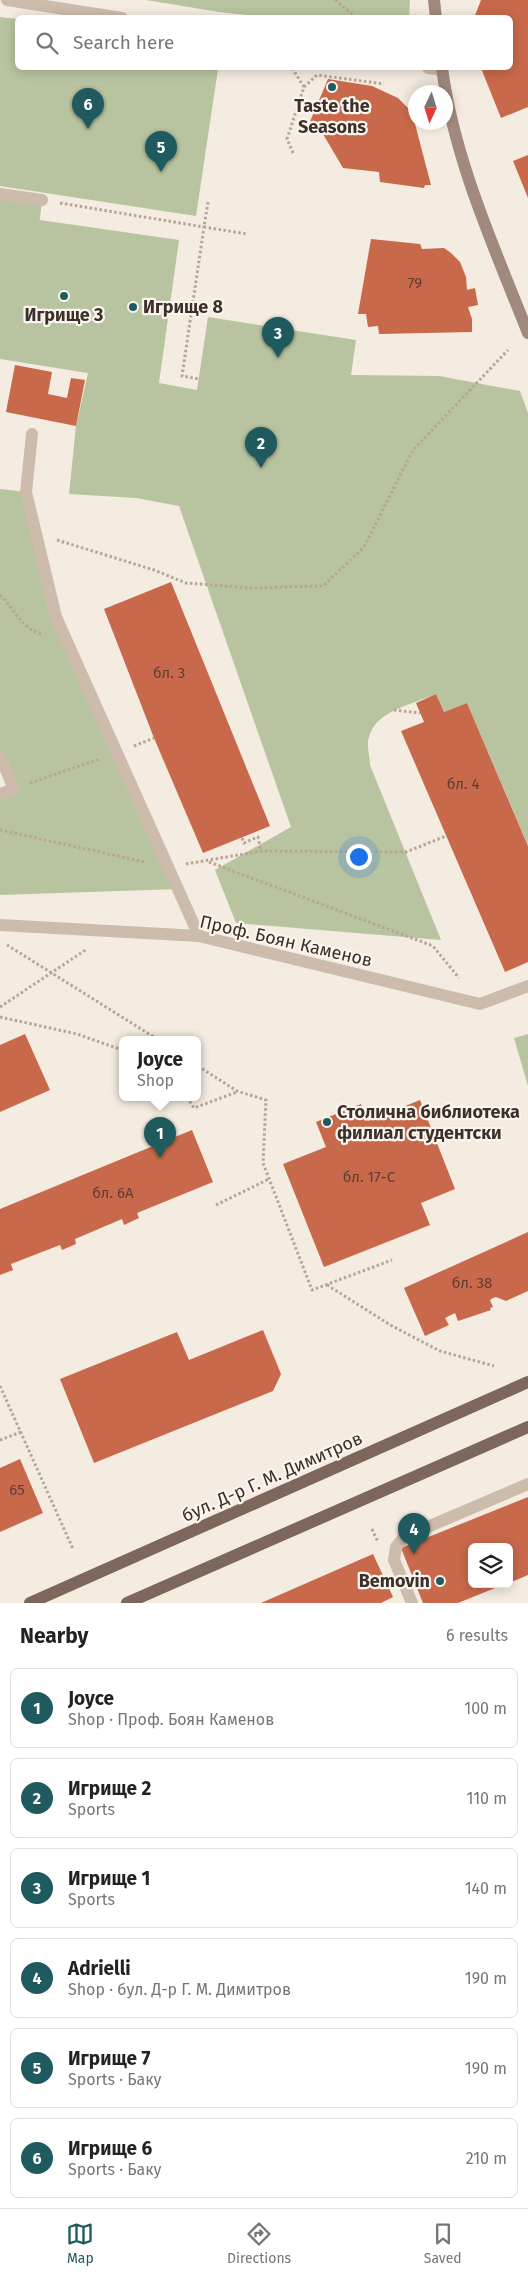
<!DOCTYPE html>
<meta charset="utf-8">
<style>
:root{--surface:#fff;--page:#f6f6f6;--text:#222;--muted:#767676;--line:#e0e0e0;--accent:#1f5a5e}
body{margin:0;font-family:"Fira Sans",sans-serif;background:var(--page);color:var(--text)}
.controls{position:absolute;right:15px;bottom:15px;display:grid;overflow:hidden;border-radius:8px;box-shadow:0 2px 12px #0003}
.controls button{width:45px;height:45px;display:grid;place-items:center;padding:0;border:0;border-bottom:1px solid var(--line);background:var(--surface);color:var(--text);font:25px sans-serif}
.compass{position:absolute;left:408px;top:85px;width:45px;height:45px;border-radius:50%;background:var(--surface);box-shadow:0 2px 12px #0003;rotate:184deg}
.you{position:absolute;left:358px;top:856px;width:18px;height:18px;margin:-12px;border:4px solid #fff;border-radius:50%;background:#1a73e8;box-shadow:0 0 0 8px #1a73e833}
.badge{display:grid;place-items:center;width:32px;height:32px;border-radius:50%;background:var(--accent);color:#fff;font-size:16px;font-weight:700}
.pin{position:absolute;translate:-50% -41px;filter:drop-shadow(0 1px 2px #0008)}
.pin::after{content:'';position:absolute;top:26px;width:18px;height:15px;background:inherit;clip-path:polygon(0 0,100% 0,50% 100%)}
.popup{position:absolute;left:119px;top:1036px;width:82px;height:65px;box-sizing:border-box;display:grid;place-content:center;border-radius:8px;background:var(--surface);filter:drop-shadow(0 1px 4px #0005);font-size:16px;white-space:nowrap;color:var(--muted)}
.popup b{font-size:19px;color:var(--text)}
.popup::after{content:'';position:absolute;left:50%;top:100%;margin-left:-10px;border:10px solid transparent;border-top-color:var(--surface)}
.list{margin:0;padding:0;list-style:none}
h2{display:flex;justify-content:space-between;align-items:center;height:65px;margin:0;padding:0 20px;font-size:21px}
h2 small{font-size:16px;font-weight:400;color:var(--muted)}
.list li{display:grid;grid-template-columns:32px 1fr auto;gap:15px;align-items:center;box-sizing:border-box;height:80px;margin:0 10px 10px;padding:0 10px;border:1px solid var(--line);border-radius:8px}
.list b{display:block;font-size:19px;white-space:nowrap}
.list p{margin:0;font-size:16px;white-space:nowrap;color:var(--muted)}
.list em{font-size:16px;font-style:normal;color:var(--muted)}
.icon{flex:none;width:28px;height:28px;fill:none;stroke:currentColor;stroke-width:2;stroke-linecap:round;stroke-linejoin:round}
.map{position:relative;flex:none;width:528px;height:1603px;overflow:hidden}
.search{position:absolute;background:var(--surface);box-shadow:0 2px 12px #0003;left:15px;right:15px;top:15px;height:55px;display:flex;align-items:center;gap:12px;box-sizing:border-box;padding:0 18px;border-radius:8px;color:var(--muted);font-size:19px}
.sheet{height:605px;background:var(--surface)}
nav{display:flex;justify-content:space-around;align-items:center;box-sizing:border-box;height:70px;border-top:1px solid var(--line);background:var(--surface);font-size:14px;color:var(--muted)}
nav a{display:grid;justify-items:center;gap:2px}
nav .on{color:var(--accent)}
.map>svg:first-child{display:block}
.green{fill:#b8c4a0}
.building{fill:#c8694b}
.lines{fill:none;stroke-linecap:round;stroke-linejoin:round}
.path{stroke:#b9a596;stroke-width:3;stroke-dasharray:2.5 2.5;stroke-linecap:butt}
.lane{stroke:#cdbbac;stroke-width:12}
.street{stroke:#cdbbac;stroke-width:12}
.secondary{stroke:#a18a7d;stroke-width:12}
.primary{stroke:#7d675c;stroke-width:12}
.poi-dot{fill:#1f5a5e;stroke:#fbf5ee;stroke-width:2}
.labels{text-anchor:middle;dominant-baseline:central;stroke-width:4.5;stroke-linejoin:round;paint-order:stroke}
.number-label{font-size:15px;fill:#5e3e33}
.poi-label{font-size:18px;font-weight:bold;fill:#3b302b;stroke:#fbf5ee}
.street-label{font-size:18px;fill:#3b302b;stroke:#fbf5ee}
</style>
<div class="map">
<svg width="528" height="1603" viewBox="0 0 528 1603">
<rect width="100%" height="100%" fill="#f4ebe1"/>
<path class="green" d="M146 0H410L409 17H266L219 12Z
M0 17 17 19 18 68 218 69 196 216 0 186Z
M0 194 42 200 39 227 40 220 179 240 159 383 197 390 208 317 356 340 351 375 439 376 520 391 528 413V845L467 703 444 712 436 694C414 704 376 710 369 737 366 745 370 757 370 765L441 940 236 923 215 870 291 827 179 506 136 498 69 494 76 426 88 373 0 359Z
M0 489 26 492 56 617 178 889 0 895V794L14 789 0 756Z
M528 1034V1086L514 1038Z"/>
<path class="building" d="M481 0H528V107L501 118 481 68H510V18H474Z
M328 79 372 86 398 98 408 108 414 120 431 185H425L424 188 380 182 379 172 343 168 323 134 306 131Z
M528 155V198L513 161Z
M371 239 420 244 422 249 444 248 451 253 460 262 466 277 467 290 475 288 478 305 468 307 472 319V332L379 334 378 326 368 327 366 314H358Z
M15 365 52 372 48 394 67 398 71 378 85 380 76 426 6 412Z
M171 582 270 826 203 853 154 738 104 609Z
M436 694 444 712 467 703 528 846V962L505 972 401 731 424 722 416 703Z
M25 1034 50 1090 0 1112V1045Z
M420 1100 455 1189 421 1203 430 1225 324 1267 283 1164 326 1147 316 1122 361 1104 368 1121Z
M192 1130 213 1182 137 1213 139 1218 124 1225 122 1219 75 1239 76 1244 62 1250 60 1245 11 1264 13 1270 0 1275V1209Z
M528 1232V1291L506 1301 496 1297 493 1298 490 1300 493 1307 490 1308 491 1310 458 1321 455 1313 445 1318 449 1325 425 1336 404 1288Z
M263 1330 281 1374 273 1391 94 1463 60 1379 177 1332 189 1360Z
M20 1459 43 1513 0 1532V1468Z
M528 1497V1575L509 1583V1547H472V1584H505L458 1603H423L401 1548Z
M373 1554 393 1597 381 1603H261Z"/>
<g class="lines">
<path class="path" d="M335 0 357 18
M292 68 304 87 287 139 294 155
M304 87 317 75 384 84
M208 202 204 227 247 234
M60 203 204 227 182 376 199 379
M57 540 154 570 186 583 252 588 323 586 364 547 413 450 508 350
M0 595C15 609 21 629 42 634
M394 710 420 713
M134 746 154 738
M30 783 100 759
M0 830 145 862
M242 838 244 843 258 837 261 851
M209 862 433 946 459 978
M186 864 261 851 406 852 446 836
M7 945 157 1039
M0 1007 87 949
M0 1017 77 1034 122 1050
M198 1066 237 1091 266 1100 263 1163 312 1290 392 1260
M187 1097 194 1108 237 1092
M216 1205 269 1179
M327 1285 392 1326 440 1351 494 1366
M0 1386 73 1549
M0 1440 21 1432
M372 1529 378 1542"/>
<path class="lane" d="M0 194 42 200
M32 434 26 492 56 617 199 936
M0 756 14 789 0 794
M412 1603 394 1560 396 1547 404 1537 528 1484"/>
<path class="street" d="M7 0 122 18
M428 68 442 70
M0 925 199 936 480 1004 528 986"/>
<path class="secondary" d="M434 0 436 18
M442 68C454 159 494 247 528 333"/>
<path class="primary" d="M30 1603 528 1382
M127 1603 528 1427"/>
</g>
<g class="poi-dot">
<circle cx="332" cy="87" r="5"/>
<circle cx="64" cy="296" r="5"/>
<circle cx="133" cy="307" r="5"/>
<circle cx="327" cy="1122" r="5"/>
<circle cx="440" cy="1581" r="5"/>
</g>
<g class="labels">
<g class="number-label">
<text x="415" y="283">79</text>
<text x="169" y="673">бл. 3</text>
<text x="463" y="784">бл. 4</text>
<text x="369" y="1177">бл. 17-С</text>
<text x="113" y="1193">бл. 6А</text>
<text x="472" y="1283">бл. 38</text>
<text x="17" y="1490">65</text>
</g>
<g class="poi-label">
<text x="332" y="106">Taste the<tspan x="332" dy="21">Seasons</tspan></text>
<text x="143" y="307" text-anchor="start">Игрище 8</text>
<text x="64" y="315">Игрище 3</text>
<text x="337" y="1112" text-anchor="start">Столична библиотека<tspan x="337" dy="21">филиал студентски</tspan></text>
<text x="430" y="1581" text-anchor="end">Bemovin</text>
</g>
<g class="street-label">
<text transform="translate(286 941) rotate(13)">Проф. Боян Каменов</text>
<text transform="translate(272 1477) rotate(-24)">бул. Д-р Г. М. Димитров</text>
</g>
</g>
</svg>
<div class="controls">
<button><svg class="icon" aria-label="layers" viewBox="0 0 24 24"><path d="M12 4l9 5-9 5-9-5zM3 14l9 5 9-5"/></svg></button>
</div>
<svg class="compass" viewBox="-18 -18 36 36"><path d="M0-13l5 13h-10z" fill="#e53935"/><path d="M0 13l5-13h-10z" fill="#767676"/></svg>
<div class="you"></div>
<div class="pin badge" style="left:160px;top:1158px">1</div>
<div class="popup"><b>Joyce</b>Shop</div>
<div class="pin badge" style="left:261px;top:468px">2</div>
<div class="pin badge" style="left:278px;top:358px">3</div>
<div class="pin badge" style="left:414px;top:1554px">4</div>
<div class="pin badge" style="left:161px;top:172px">5</div>
<div class="pin badge" style="left:88px;top:129px">6</div>
<div class="search"><svg class="icon" aria-label="search" viewBox="0 0 24 24"><circle cx="10" cy="10" r="6"/><path d="M15 15l6 6"/></svg>Search here</div>
</div>
<section class="sheet">
<h2>Nearby<small>6 results</small></h2>
<ul class="list">
<li><span class="badge">1</span><div><b>Joyce</b><p>Shop · Проф. Боян Каменов</p></div><em>100 m</em></li>
<li><span class="badge">2</span><div><b>Игрище 2</b><p>Sports</p></div><em>110 m</em></li>
<li><span class="badge">3</span><div><b>Игрище 1</b><p>Sports</p></div><em>140 m</em></li>
<li><span class="badge">4</span><div><b>Adrielli</b><p>Shop · бул. Д-р Г. М. Димитров</p></div><em>190 m</em></li>
<li><span class="badge">5</span><div><b>Игрище 7</b><p>Sports · Баку</p></div><em>190 m</em></li>
<li><span class="badge">6</span><div><b>Игрище 6</b><p>Sports · Баку</p></div><em>210 m</em></li>
</ul>
</section>
<nav>
<a class="on"><svg class="icon" aria-label="map" viewBox="0 0 24 24"><path d="M3 6l6-2 6 2 6-2v14l-6 2-6-2-6 2zM9 4v14M15 6v14"/></svg>Map</a>
<a><svg class="icon" aria-label="directions" viewBox="0 0 24 24"><path d="M12 3l9 9-9 9-9-9zM9 14v-3h6M13 9l2 2-2 2"/></svg>Directions</a>
<a><svg class="icon" aria-label="saved" viewBox="0 0 24 24"><path d="M7 4h10v16l-5-4-5 4z"/></svg>Saved</a>
</nav>
